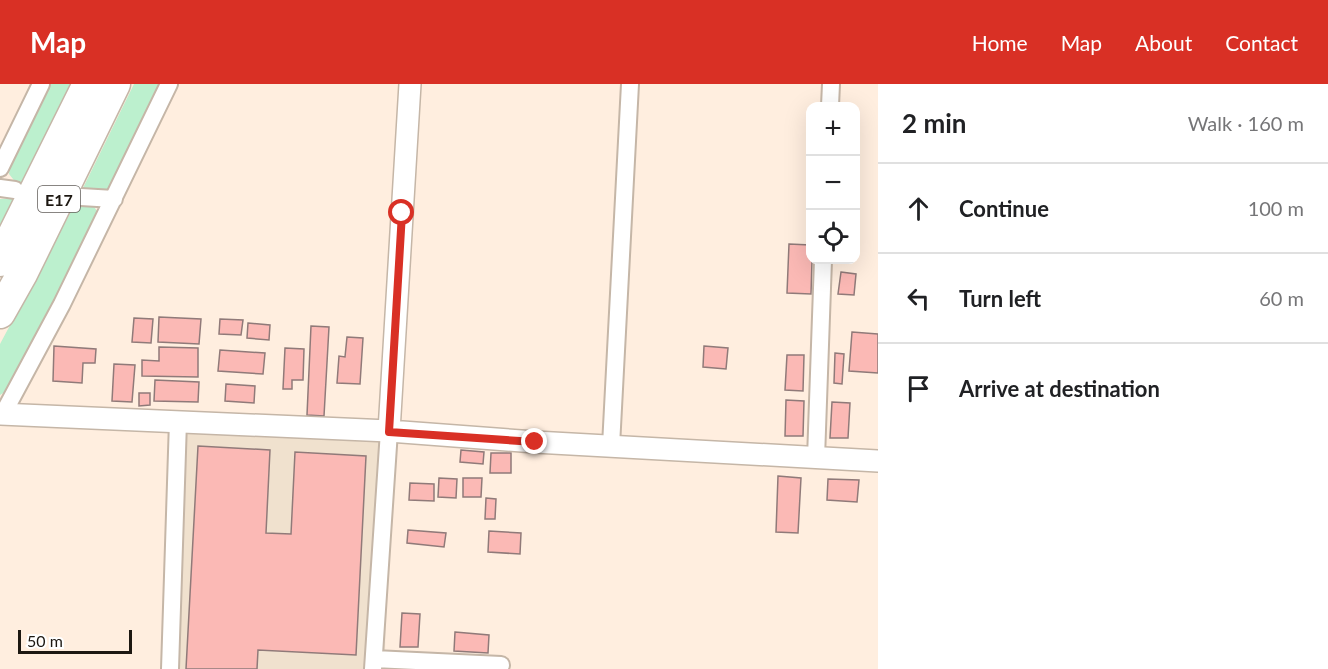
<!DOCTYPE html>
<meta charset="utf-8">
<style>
:root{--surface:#fff;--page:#f2f2f2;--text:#202124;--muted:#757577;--line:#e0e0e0;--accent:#d93025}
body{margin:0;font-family:Lato,sans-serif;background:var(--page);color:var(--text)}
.controls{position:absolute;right:18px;top:18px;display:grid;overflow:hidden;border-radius:12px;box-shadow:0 6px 24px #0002}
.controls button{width:54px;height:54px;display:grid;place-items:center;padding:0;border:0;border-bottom:2px solid var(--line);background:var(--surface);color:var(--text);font:30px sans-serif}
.scale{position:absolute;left:18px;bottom:15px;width:114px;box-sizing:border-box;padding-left:6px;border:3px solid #1d1812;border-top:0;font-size:16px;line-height:21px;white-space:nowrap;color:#1d1812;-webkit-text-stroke:4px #fff;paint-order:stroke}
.stop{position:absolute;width:18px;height:18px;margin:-14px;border:4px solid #d93025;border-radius:50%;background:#fff}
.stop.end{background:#d93025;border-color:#fff;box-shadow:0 2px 6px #0008}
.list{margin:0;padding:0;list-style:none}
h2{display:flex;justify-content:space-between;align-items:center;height:78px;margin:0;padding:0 24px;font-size:26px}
h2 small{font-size:20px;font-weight:400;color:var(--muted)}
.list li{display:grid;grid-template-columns:39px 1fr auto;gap:18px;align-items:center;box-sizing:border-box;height:90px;padding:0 24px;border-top:2px solid var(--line)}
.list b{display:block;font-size:22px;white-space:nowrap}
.list em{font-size:20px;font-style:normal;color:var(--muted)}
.icon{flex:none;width:33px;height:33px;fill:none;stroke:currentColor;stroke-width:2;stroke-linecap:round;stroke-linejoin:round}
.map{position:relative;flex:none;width:878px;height:585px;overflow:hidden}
header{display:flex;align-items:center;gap:36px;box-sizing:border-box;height:84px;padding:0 30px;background:var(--accent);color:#fff}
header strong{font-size:28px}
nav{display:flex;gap:33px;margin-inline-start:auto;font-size:21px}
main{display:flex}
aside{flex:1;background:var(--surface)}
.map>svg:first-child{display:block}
.medical{fill:#f0e1ce}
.green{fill:#bcf0ce}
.building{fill:#fbb9b5;stroke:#907a79;stroke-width:1.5}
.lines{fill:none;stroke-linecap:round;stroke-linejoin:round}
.minor-casing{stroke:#c5b6a7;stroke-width:20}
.tertiary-casing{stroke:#c5b6a7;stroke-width:24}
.motorway-casing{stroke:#c5b6a7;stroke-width:33}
.minor{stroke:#fff;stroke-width:16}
.tertiary{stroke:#fff;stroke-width:21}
.motorway{stroke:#fff;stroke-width:30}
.route{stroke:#d93025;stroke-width:8}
.labels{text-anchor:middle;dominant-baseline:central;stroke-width:6;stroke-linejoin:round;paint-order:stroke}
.shield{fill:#fff;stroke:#615d59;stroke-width:1.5}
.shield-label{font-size:16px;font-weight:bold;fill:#1d1812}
</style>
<header>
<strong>Map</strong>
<nav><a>Home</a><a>Map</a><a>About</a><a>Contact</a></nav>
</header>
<main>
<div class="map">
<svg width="878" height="585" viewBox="0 0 878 585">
<rect width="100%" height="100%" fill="#ffeedf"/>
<path class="medical" d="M178 337 389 347 385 570 501 585H170Z"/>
<path class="green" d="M45 0H70L22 100H17L9 90 10 81Z
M134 0H163L109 107 82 106Z
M15 114 0 141V115Z
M75 120H92L97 127 98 133 8 306 0 311V260Z"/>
<path class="building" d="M789 160 810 161V176H812L811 210 787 209Z
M841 188 856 190 854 211 838 210Z
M159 233 201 235 199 260 158 258Z
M134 234 153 235 151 259 132 258Z
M220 235 243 236 241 251 219 250Z
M248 239 270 241 269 256 247 254Z
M311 242 329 243 324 332 307 331Z
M852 248 878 250V289L849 287Z
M347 253 363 254 360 300 337 299 339 272 345 273Z
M54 262 96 265 95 279H83L82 299 53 297Z
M704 262 728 264 726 285 703 283Z
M159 263 198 264V293L142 292V276L159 277Z
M285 264 304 265 303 296H292V305H283Z
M220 266 265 269 263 290 218 287Z
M835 269 844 270 842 300 834 299Z
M787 271H804L803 307 785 306Z
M114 280 135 281 132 318 112 317Z
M155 296 199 298 198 318 154 317Z
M226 300 255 302 254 319 225 317Z
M139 309H150V321L139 322Z
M786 316 804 317 803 352H785Z
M832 318 850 319 848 354H830Z
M198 362 270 366 266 449 291 450 295 368 366 372 356 571 258 566 257 585H186Z
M461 366 484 368 483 380 460 378Z
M491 369H511V389H490Z
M778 392 801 394 798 449 776 448Z
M439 394 457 395 456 414 438 413Z
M463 394H482L481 413H463Z
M828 395 859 396 857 418 827 416Z
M410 399 434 400V417L409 416Z
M486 414 496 415 495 435H485Z
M408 446 446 449 444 463 407 459Z
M489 447 521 449 520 470 488 468Z
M402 529 420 530 418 563H400Z
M455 548 489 551 488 569 454 567Z"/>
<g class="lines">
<g class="minor-casing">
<path id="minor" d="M830 22 831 0
M0 84 41 0
M0 104 15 106
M81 113 114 115
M3 330 62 220 169 0
M611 362 630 0
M816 374 823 176
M374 575 501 581
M170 585 178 337
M373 585 389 347"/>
</g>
<g class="tertiary-casing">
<path id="tertiary" d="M0 330 389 347 535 358 878 377
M389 347 410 0"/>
</g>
<g class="motorway-casing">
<path id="motorway" d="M0 177 88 0
M0 229 22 190 115 0"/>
</g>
<use href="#minor" class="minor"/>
<use href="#tertiary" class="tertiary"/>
<use href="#motorway" class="motorway"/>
</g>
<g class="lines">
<path class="route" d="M402 129 389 348 535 358"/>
</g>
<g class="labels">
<rect class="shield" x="38" y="102" width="42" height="26" rx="4.5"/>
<g class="shield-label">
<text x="59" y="115">E17</text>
</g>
</g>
</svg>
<div class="controls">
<button>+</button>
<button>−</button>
<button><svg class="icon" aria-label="locate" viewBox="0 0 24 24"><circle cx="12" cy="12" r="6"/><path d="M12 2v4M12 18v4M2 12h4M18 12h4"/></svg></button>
</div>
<div class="scale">50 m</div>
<div class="stop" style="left:402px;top:129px"></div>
<div class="stop end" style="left:535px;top:358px"></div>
</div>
<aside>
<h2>2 min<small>Walk · 160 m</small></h2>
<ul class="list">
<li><svg class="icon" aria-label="ahead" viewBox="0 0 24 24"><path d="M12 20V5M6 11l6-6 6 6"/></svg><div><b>Continue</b></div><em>100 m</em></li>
<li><svg class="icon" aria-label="left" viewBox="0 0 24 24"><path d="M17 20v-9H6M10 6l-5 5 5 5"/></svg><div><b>Turn left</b></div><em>60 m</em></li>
<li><svg class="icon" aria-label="arrive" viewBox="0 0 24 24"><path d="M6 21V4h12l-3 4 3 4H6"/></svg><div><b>Arrive at destination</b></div></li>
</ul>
</aside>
</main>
